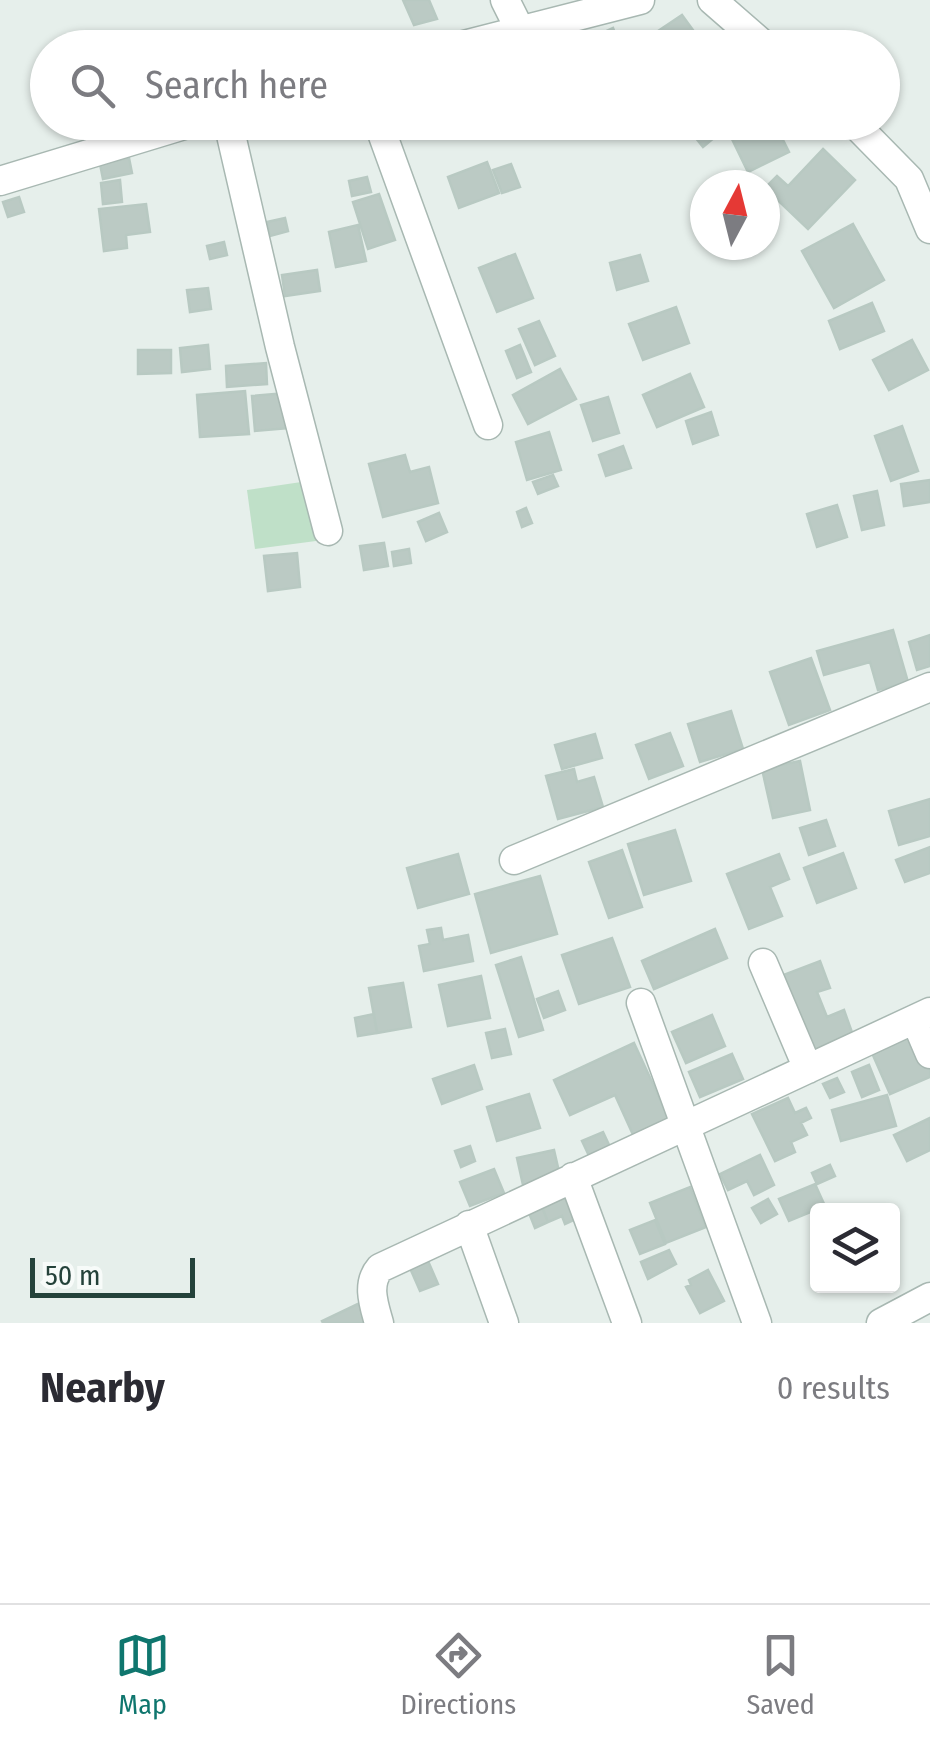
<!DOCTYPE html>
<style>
:root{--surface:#fff;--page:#f2f2f3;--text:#2b2b33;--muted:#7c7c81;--line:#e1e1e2;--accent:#0f766e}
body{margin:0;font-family:"Fira Sans Condensed",sans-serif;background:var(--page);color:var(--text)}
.controls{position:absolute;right:30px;bottom:30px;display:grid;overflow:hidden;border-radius:10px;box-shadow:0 2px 8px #0004}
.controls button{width:90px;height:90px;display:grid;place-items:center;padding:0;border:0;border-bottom:2px solid var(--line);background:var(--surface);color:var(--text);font:50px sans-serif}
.compass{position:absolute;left:690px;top:170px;width:90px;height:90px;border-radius:50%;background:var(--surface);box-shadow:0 2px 8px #0004;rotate:7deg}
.scale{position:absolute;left:30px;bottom:25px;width:165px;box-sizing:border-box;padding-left:10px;border:5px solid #24423a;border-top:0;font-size:28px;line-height:35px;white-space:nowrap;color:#24423a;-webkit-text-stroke:8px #f7fbf9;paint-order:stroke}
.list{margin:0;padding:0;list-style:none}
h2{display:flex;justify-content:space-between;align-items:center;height:130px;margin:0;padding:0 40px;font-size:42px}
h2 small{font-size:32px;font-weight:400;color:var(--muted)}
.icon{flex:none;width:55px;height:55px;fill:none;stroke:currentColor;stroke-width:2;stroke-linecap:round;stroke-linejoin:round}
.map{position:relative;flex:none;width:930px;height:1323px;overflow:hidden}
.search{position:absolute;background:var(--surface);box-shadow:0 2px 8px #0004;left:30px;right:30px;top:30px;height:110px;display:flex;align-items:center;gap:25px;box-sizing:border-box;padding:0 35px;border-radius:55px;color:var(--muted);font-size:38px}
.sheet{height:280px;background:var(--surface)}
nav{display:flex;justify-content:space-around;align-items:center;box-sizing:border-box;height:140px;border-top:2px solid var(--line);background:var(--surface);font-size:28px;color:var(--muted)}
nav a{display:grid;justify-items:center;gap:5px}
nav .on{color:var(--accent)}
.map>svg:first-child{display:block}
.green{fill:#bfe0c8}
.building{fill:#bbcac4;stroke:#b8c9c2;stroke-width:2.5}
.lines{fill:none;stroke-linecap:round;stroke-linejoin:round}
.minor-casing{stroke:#a8b8b2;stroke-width:31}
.minor{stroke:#fff;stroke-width:28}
</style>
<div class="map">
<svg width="930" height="1323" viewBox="0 0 930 1323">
<rect width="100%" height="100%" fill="#e6efeb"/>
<path class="green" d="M308 481 316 541 255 549 247 490Z"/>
<path class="building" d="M403 0H429L437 19 414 25Z
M682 15 706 48H670L658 31Z
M613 28 621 48H598L594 37Z
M591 36 595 48H559Z
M683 122H733L703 147Z
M766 122H774L789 152 748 172 732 139Z
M823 149 855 180 808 229 765 188 777 176 788 186Z
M129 158 132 173 103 179 100 164Z
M487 162 499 193 459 208 448 177Z
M511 164 520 187 502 193 493 170Z
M367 177 371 192 352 196 349 181Z
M120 180 122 202 103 204 101 183Z
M379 194 395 240 368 249 353 202Z
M19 197 24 212 8 217 3 202Z
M146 204 150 232 126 235 127 248 104 251 99 209Z
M285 218 288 231 270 236 267 222Z
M853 224 884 280 834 308 802 251Z
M358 225 366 261 336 267 329 232Z
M224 242 227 255 210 259 207 246Z
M515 254 533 298 497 312 479 268Z
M640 255 648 281 617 290 610 263Z
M317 270 320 291 285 296 282 275Z
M208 288 211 309 190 312 187 290Z
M872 303 884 331 840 349 829 321Z
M676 307 689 343 643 360 629 324Z
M539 321 555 356 535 365 519 329Z
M912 340 928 370 889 390 873 360Z
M208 345 210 369 182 372 180 348Z
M520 345 531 372 517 378 506 351Z
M138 350H171V373L138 374Z
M266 363 267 384 227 387 226 366Z
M560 369 576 399 528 424 513 395Z
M690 374 704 407 657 427 643 395Z
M245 391 249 434 200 437 197 395Z
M285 393 288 428 255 431 252 396Z
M608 397 619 433 593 441 581 405Z
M711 412 718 435 693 444 686 421Z
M902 426 918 471 891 481 875 436Z
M549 432 561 470 527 480 516 442Z
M623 446 631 468 606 476 599 455Z
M405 455 410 472 429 467 438 503 383 517 369 464Z
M553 475 558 486 538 494 533 482Z
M930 480V502L904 506 901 484Z
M877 491 884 525 862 530 854 496Z
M837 505 847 537 817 547 807 514Z
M526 508 532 523 522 527 517 512Z
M439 513 447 532 426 541 418 522Z
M384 543 388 566 364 570 360 546Z
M409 549 411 563 394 566 392 552Z
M297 553 300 587 268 591 264 556Z
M893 630 908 682 878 690 870 662 824 675 817 651Z
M930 635V666L917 670 909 642Z
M811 658 830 710 789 725 770 672Z
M731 711 743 749 700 762 688 724Z
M670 733 683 766 649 779 636 745Z
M595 734 602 758 562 769 555 745Z
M800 761 810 810 773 818 762 769Z
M574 769 577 782 594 777 603 807 558 819 546 776Z
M930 799V836L899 845 889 811Z
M826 820 835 846 809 855 800 828Z
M675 830 691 881 644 895 628 844Z
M930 847V873L905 882 896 860Z
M622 850 642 907 609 918 589 862Z
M843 853 856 888 817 903 804 868Z
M458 854 469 894 418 908 407 868Z
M779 854 789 879 770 887 782 916 749 929 727 874Z
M540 876 557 934 491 953 475 894Z
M441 928 443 940 468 935 473 961 424 971 419 946 430 944 427 930Z
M715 929 727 958 654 989 642 961Z
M612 938 630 987 579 1004 562 955Z
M521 957 543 1030 519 1037 496 965Z
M820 961 830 988 817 992 827 1017 844 1010 854 1038 810 1054 781 976Z
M481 976 490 1018 448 1026 439 985Z
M403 983 411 1027 377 1033 369 988Z
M558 991 565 1010 544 1018 537 999Z
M374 1014 377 1033 358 1036 355 1018Z
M712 1015 725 1046 686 1063 672 1032Z
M505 1029 511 1054 492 1058 486 1033Z
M916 1034 930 1067V1077L890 1094 872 1053Z
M634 1043 671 1123 635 1139 615 1095 570 1115 554 1080Z
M732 1054 743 1079 700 1097 689 1072Z
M474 1065 482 1089 442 1104 433 1079Z
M869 1065 879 1090 862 1097 852 1072Z
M837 1078 844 1092 830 1098 823 1084Z
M529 1094 540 1128 497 1141 487 1107Z
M887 1095 896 1126 841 1141 832 1110Z
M788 1098 795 1113 806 1108 811 1118 801 1123 807 1135 791 1142 795 1152 775 1161 752 1114Z
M930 1118V1150L907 1161 894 1135Z
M603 1132 611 1149 590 1158 582 1141Z
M470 1146 475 1161 461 1167 455 1151Z
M554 1150 560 1176 523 1185 517 1158Z
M760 1155 774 1185 754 1195 747 1181 728 1190 720 1174Z
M830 1165 835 1176 817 1184 812 1173Z
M494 1169 504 1193 470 1206 460 1182Z
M815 1184 825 1206 789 1221 779 1199Z
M690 1187 706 1227 666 1243 650 1203Z
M574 1194 576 1219 565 1224 562 1216 548 1222 542 1207Z
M768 1199 777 1214 761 1223 752 1208Z
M542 1207 548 1222 535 1228 529 1213Z
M655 1220 665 1244 640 1254 630 1230Z
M669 1250 676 1264 648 1279 641 1262Z
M428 1261 438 1284 420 1291 410 1268Z
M708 1270 724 1301 700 1313 686 1287 691 1285 689 1280Z
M360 1303 370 1323H323L322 1321Z"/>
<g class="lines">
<g class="minor-casing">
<path id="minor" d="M505 0 519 28
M712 0 767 48
M452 48 640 0
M228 122 280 347 328 531
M378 122 488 425
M853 122 909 179 930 229
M0 181 194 122
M514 860 930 687
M763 963 808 1069
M641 1003 757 1323
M915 1019 930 1054
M573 1177 627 1323
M469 1225 504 1323
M379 1323C374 1305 366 1284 380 1268L930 1012
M881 1323 930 1297"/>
</g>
<use href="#minor" class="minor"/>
</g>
</svg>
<div class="controls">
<button><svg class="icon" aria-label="layers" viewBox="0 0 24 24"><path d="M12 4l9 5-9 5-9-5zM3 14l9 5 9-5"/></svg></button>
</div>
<svg class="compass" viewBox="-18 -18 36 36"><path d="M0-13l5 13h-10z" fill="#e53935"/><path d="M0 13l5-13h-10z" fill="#7c7c81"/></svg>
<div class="scale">50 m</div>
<div class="search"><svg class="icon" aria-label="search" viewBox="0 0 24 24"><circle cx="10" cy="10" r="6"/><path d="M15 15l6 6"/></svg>Search here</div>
</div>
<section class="sheet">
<h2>Nearby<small>0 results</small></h2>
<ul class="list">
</ul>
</section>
<nav>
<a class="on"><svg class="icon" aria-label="map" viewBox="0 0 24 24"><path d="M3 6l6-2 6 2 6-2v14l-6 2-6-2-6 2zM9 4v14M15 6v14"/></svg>Map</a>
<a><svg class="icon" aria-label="directions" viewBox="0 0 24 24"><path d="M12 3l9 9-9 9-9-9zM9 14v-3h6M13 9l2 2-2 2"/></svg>Directions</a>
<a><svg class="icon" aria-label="saved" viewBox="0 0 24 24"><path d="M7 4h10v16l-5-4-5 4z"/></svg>Saved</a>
</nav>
